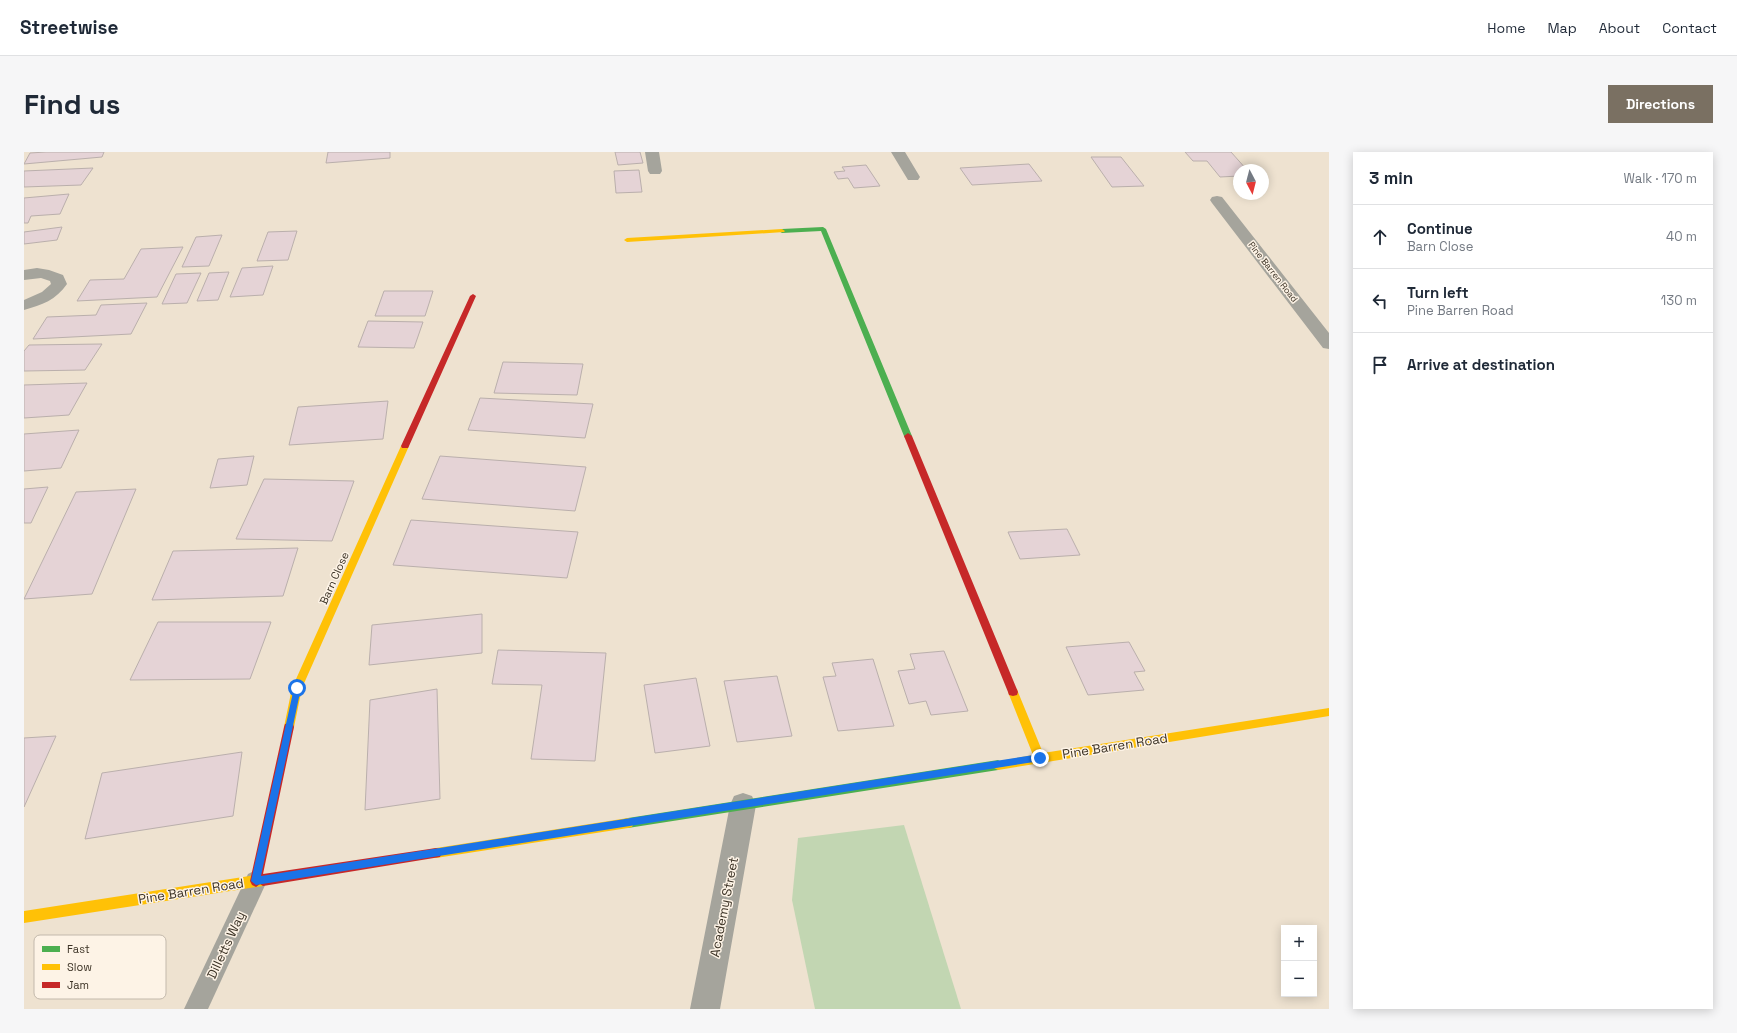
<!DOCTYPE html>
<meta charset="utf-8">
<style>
:root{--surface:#fff;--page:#f6f6f7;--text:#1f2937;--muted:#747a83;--line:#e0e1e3;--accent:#7a7062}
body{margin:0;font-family:"Space Grotesk",sans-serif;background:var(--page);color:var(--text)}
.controls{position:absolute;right:12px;bottom:12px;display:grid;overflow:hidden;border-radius:0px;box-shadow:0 2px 10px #0003}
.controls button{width:36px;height:36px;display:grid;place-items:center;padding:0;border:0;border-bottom:1px solid var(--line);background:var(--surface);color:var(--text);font:20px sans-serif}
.compass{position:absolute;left:1209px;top:12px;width:36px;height:36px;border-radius:50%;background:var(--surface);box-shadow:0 2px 10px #0003;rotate:173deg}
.stop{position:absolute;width:12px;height:12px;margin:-9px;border:3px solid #1a73e8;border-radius:50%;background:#fff}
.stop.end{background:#1a73e8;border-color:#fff;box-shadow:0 1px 4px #0008}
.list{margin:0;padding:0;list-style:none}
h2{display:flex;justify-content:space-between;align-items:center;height:52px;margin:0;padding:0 16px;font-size:17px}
h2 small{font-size:13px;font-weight:400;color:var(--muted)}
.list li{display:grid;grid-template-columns:26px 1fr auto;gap:12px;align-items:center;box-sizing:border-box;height:64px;padding:0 16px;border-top:1px solid var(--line)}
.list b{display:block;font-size:15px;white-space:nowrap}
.list p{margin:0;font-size:13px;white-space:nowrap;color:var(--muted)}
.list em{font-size:13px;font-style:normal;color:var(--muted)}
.icon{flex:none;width:22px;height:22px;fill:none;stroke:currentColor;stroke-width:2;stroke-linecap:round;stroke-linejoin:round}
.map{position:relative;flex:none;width:1305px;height:857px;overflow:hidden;border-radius:0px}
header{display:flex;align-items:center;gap:24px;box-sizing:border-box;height:56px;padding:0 20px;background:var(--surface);border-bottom:1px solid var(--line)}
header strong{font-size:19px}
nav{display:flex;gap:22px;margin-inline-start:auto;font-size:14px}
.intro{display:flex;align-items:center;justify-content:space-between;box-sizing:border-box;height:96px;padding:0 24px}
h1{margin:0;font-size:28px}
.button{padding:10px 18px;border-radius:0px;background:var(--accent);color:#fff;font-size:14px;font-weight:700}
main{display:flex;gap:24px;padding:0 24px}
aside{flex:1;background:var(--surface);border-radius:0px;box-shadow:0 2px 10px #0003}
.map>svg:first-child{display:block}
.green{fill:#c2d6b2}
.building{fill:#e5d3d6;stroke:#baafac}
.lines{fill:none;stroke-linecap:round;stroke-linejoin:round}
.lane{fill:#a5a49c;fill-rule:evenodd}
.street{fill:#a5a49c;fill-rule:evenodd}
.fast{fill:#4caf50;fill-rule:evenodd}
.slow{fill:#ffc107;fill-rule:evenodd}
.jam{fill:#c62828;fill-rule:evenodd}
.route{fill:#1a73e8}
.labels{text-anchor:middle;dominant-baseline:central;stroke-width:3;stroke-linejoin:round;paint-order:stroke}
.far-street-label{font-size:9px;fill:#3c3326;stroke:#fdf3e6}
.street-label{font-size:11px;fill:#3c3326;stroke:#fdf3e6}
.near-street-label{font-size:13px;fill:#3c3326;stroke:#fdf3e6}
.key{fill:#fdf3e6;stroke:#c3b9ac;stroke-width:1}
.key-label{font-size:11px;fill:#3c3326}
</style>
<header>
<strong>Streetwise</strong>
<nav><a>Home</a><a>Map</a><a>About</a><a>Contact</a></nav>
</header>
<div class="intro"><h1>Find us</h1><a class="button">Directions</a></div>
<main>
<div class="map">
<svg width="1305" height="857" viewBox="0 0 1305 857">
<rect width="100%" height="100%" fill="#eee2d0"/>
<path class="green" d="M880 673 937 857H791L768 748 774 686Z"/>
<path class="building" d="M22 0H80L78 5 0 12 6 1Z
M304 0H366V6L302 11Z
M591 0H616L619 11 594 13Z
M1161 0H1207L1223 18H1215V24L1196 25 1183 9H1169Z
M1067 5H1097L1120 34 1088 35Z
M1005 12 1018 29 948 33 936 16Z
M842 13 856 34 830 36 824 26 814 27 810 20 821 19 818 15Z
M69 16 57 33 0 35V19Z
M615 18 618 40 592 41 590 19Z
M45 42 36 62 7 64 4 71H0V46Z
M38 75 33 88 0 92V80Z
M273 79 264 108 233 109 244 80Z
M198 83 185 114 158 115 172 85Z
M159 95 133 145 53 149 66 128 100 127 117 97Z
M249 114 239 143 206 145 218 116Z
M205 120 194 148 173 149 185 121Z
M177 121 163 151 138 152 152 122Z
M360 139H409L401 164H351Z
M123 151 107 182 9 187 23 165 72 163 77 153Z
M344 169 399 170 390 196 334 195Z
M78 192 61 218 0 219V199L5 193Z
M479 210 559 212 553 243 470 241Z
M63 231 45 263 0 266V233Z
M456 246 569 252 561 286 444 278Z
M364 249 359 287 265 293 274 255Z
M55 278 37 316 0 319V282Z
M230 304 223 333 186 336 194 307Z
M416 304 562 315 551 359 398 347Z
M240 327 330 329 308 389 212 387Z
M24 335 7 371H0V337Z
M112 337 68 442 0 447 52 340Z
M387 368 554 380 543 426 369 413Z
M1043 377 1056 403 996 407 984 380Z
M274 396 259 444 128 448 149 399Z
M458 462V501L345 513 348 473Z
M134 470H247L226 527 106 528Z
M1105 490 1121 519 1110 520 1120 538 1064 543 1042 495Z
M474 498 582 501 571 609 507 607 518 533 468 532Z
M920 499 944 559 907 563 902 549 885 552 874 519 891 517 886 502Z
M849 507 870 574 814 579 799 525 812 524 808 511Z
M753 524 768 584 713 590 700 529Z
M672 526 686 594 631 601 620 533Z
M413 537 416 647 341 658 346 548Z
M32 584 0 655V586Z
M218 600 209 664 61 687 78 621Z"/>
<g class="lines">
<path class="lane" d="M232 718 240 722 243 729 184 857H160L224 722Z"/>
<path class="street" d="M621 0H635L638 19 636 22H626L624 19Z
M867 0H881L896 25 894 28H884Z
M1193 44 1198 45 1305 181V197L1299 196 1188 51 1186 48 1188 45Z
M13 116 25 118 39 123 43 132C32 148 18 153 0 158V148L18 140 27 132 26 129 17 126 0 128V118Z
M719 641 728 644 732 653 696 857H666L706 653 710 644Z"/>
<path class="fast" d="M799 75 802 77 888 284 887 286H881L880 284 797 79 758 81 755 79 758 77Z
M974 608 978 610 979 613 978 616 974 618 604 676 600 675 598 671 600 667 604 666Z"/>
<path class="slow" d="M758 77 761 79 760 80 603 90 600 88 603 86Z
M381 291 385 294 278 536 270 575 269 578 265 579 261 578 260 575 268 536 377 294Z
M989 536 993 537 994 540 1019 601 1305 556V564L974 618 970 616 969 613 970 610 1009 603 984 540 985 537Z
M604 666 608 667 610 671 608 675 604 676 412 706 408 705 406 701 408 697 412 696Z
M239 722 243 724 245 728 243 732 239 734 0 771V759Z"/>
<path class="jam" d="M449 142 452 144 385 294 384 296H378L377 294 446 144Z
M884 281 888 284 994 540 993 543 989 544 985 543 984 540 880 284Z
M265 571 269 572 270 575 239 722 412 696 416 697 418 701 416 705 239 734 236 732 232 735 228 733 226 729 260 575 261 572Z"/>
</g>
<path class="route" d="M273 533 277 536 237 724 1016 602 1020 606 1016 609 232 733 227 729 270 536Z"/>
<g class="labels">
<g class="far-street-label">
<text transform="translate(1249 120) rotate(52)">Pine Barren Road</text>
</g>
<g class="street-label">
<text transform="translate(310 426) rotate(-66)">Barn Close</text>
</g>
<g class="near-street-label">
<text transform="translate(1091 594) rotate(-9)">Pine Barren Road</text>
<text transform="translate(167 739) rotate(-9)">Pine Barren Road</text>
<text transform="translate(700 755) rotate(-79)">Academy Street</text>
<text transform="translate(202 793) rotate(-65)">Dilletts Way</text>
</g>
</g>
<rect x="10" y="783" width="132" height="64" rx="6" class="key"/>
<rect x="18" y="794" width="18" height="6" fill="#4caf50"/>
<rect x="18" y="812" width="18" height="6" fill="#ffc107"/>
<rect x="18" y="830" width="18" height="6" fill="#c62828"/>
<g class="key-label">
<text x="43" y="801">Fast</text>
<text x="43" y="819">Slow</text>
<text x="43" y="837">Jam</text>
</g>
</svg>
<div class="controls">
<button>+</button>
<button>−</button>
</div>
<svg class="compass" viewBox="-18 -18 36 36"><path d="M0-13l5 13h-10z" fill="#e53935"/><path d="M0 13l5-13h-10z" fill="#747a83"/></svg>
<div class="stop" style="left:273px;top:536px"></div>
<div class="stop end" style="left:1016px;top:606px"></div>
</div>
<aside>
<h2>3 min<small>Walk · 170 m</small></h2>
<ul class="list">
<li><svg class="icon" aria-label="ahead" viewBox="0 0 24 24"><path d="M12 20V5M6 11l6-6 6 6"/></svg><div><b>Continue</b><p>Barn Close</p></div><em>40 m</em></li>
<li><svg class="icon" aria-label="left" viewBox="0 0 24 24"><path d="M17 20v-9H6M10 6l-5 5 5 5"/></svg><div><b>Turn left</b><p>Pine Barren Road</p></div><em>130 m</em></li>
<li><svg class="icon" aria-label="arrive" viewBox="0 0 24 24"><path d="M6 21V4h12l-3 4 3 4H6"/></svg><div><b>Arrive at destination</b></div></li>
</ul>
</aside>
</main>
